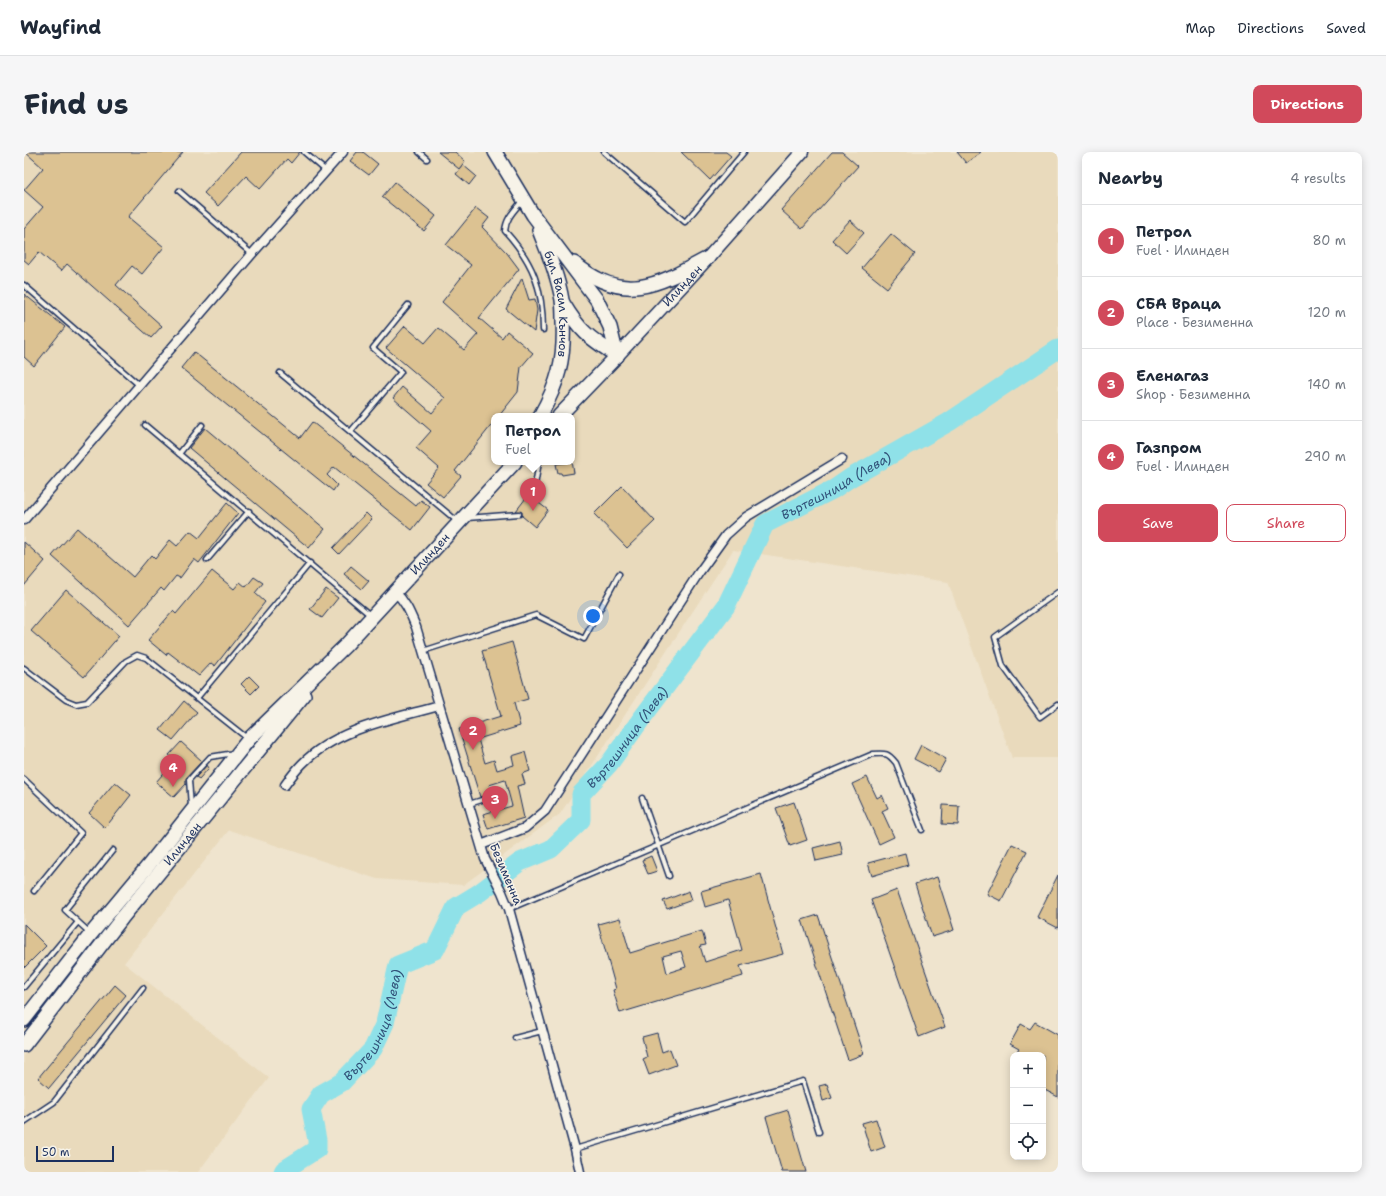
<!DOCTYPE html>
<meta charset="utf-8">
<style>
:root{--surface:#fff;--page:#f6f6f7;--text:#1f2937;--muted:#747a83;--line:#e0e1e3;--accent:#d1495b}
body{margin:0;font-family:"Shantell Sans",sans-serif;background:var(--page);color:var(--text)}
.controls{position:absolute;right:12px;bottom:12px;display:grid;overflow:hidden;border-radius:8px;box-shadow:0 2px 10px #0003}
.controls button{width:36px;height:36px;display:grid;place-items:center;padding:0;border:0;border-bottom:1px solid var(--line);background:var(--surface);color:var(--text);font:20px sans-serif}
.scale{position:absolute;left:12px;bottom:10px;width:78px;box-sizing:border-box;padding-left:4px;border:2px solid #1b2f5e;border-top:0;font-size:11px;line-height:14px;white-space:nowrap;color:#1b2f5e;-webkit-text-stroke:3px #f7f3e8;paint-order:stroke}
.you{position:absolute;left:569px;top:464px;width:14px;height:14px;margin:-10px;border:3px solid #fff;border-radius:50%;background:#1a73e8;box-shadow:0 0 0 6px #1a73e833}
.badge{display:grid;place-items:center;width:26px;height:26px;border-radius:50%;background:var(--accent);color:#fff;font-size:13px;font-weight:700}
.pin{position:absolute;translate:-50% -33px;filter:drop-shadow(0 1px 2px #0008)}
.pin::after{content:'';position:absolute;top:21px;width:14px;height:12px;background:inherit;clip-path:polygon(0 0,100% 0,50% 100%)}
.popup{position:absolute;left:467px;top:261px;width:84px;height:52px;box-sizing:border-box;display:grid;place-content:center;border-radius:8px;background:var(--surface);filter:drop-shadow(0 1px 3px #0005);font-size:13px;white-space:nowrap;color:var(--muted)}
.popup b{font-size:15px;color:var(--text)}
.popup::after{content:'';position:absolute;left:50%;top:100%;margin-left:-8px;border:8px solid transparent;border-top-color:var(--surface)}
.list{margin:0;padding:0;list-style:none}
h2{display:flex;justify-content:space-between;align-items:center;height:52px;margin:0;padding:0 16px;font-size:17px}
h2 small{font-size:13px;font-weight:400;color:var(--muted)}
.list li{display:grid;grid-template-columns:26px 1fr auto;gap:12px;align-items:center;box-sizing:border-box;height:72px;padding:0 16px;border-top:1px solid var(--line)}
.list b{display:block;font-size:15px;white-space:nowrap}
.list p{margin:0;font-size:13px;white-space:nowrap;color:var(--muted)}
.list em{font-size:13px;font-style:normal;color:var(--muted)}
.actions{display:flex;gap:8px;padding:12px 16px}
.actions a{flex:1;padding:9px 0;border:1px solid var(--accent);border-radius:8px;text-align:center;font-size:14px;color:var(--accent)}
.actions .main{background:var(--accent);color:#fff}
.icon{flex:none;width:22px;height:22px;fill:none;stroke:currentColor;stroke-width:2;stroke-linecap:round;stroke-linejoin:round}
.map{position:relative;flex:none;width:1034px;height:1020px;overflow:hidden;border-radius:8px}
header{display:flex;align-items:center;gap:24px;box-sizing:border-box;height:56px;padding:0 20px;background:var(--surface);border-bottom:1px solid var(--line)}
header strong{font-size:19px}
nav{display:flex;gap:22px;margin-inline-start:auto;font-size:14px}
.intro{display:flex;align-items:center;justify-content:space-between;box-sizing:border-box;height:96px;padding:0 24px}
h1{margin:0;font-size:28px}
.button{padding:10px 18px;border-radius:8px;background:var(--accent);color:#fff;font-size:14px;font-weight:700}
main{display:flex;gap:24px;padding:0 24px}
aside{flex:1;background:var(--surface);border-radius:8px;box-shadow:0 2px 10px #0003}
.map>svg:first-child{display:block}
.built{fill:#e9dabc;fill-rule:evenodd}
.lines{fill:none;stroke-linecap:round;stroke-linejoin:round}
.river{stroke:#8fe1e8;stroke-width:19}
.building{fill:#dcc292;stroke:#1b2f5e;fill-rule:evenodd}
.lane-casing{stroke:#1b2f5e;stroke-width:7}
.street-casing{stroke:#1b2f5e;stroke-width:11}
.secondary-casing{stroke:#1b2f5e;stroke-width:15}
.primary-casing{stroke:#1b2f5e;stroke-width:16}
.lane{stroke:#f7f3e8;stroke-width:4}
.street{stroke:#f7f3e8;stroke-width:8}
.secondary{stroke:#f7f3e8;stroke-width:12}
.primary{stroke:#f7f3e8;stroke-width:13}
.labels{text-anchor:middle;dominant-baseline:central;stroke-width:3;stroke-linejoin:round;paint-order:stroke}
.street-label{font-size:12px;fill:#1b2f5e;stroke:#f7f3e8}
.water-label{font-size:13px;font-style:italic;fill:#32537a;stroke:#f7f3e8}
</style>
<header>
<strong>Wayfind</strong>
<nav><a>Map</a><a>Directions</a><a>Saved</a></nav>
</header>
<div class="intro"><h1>Find us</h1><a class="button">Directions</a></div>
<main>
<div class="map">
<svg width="1034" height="1020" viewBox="0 0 1034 1020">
<rect width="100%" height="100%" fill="#efe4ce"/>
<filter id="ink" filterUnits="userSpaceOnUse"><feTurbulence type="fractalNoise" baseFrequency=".025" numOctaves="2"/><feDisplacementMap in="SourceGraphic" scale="8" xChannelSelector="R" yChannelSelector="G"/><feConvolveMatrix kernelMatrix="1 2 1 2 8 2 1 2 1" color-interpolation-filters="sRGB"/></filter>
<g filter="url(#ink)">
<path class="built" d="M0 0H1034V606H988L924 430 709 398 536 662 439 733 353 727 205 678 100 811 245 926 174 1020H0ZM470 264H548V310H470Z"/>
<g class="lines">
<path class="river" id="s1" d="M259 1020 260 1018 293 997V988L287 957 297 942 318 930 349 897 361 871 374 813 411 798 432 755 455 741 496 710 527 697 557 668V642L585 612 618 566 702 454 741 372 810 337 826 326 925 270 1034 197"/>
</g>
<path class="building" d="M1 0H159L104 65 140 95 118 122 108 114 92 133 138 174 127 186 43 112 37 119 15 100 5 112 0 108V77L19 55 0 38 19 16Z
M217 0H276L267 11 263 7 236 37 222 24 194 54 180 41Z
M333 0H339L354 12 345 23 326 9Z
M414 0H431L441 9 435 17Z
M657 0H702L707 4 686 28Z
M808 0H818L834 14 778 77 757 58Z
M933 0H957L942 11Z
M439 13 452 24 445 33 432 22Z
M371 30 412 64 400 79 358 45Z
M452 56 465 66 458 75 483 101 495 117 455 166 478 186 483 179 509 201 497 215 494 240 475 264H470V270L431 319 437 324 419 345 402 331 415 316 392 296 407 279 369 246 378 235 408 261 421 246 362 196 381 174 401 191 414 176 440 198 454 182 418 150 447 113 422 93Z
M826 68 840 81 822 101 808 88Z
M867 82 891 102 863 136 838 116Z
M498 126 505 148 511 147 513 158 510 180 482 157Z
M0 142 41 175 10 214 0 205Z
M170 200 276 286 288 270 392 354 397 348 406 355 388 378 310 315 303 323 313 333 309 339 157 216Z
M181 276 301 377 285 396 165 296Z
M548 309 550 321 538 323 537 321H534L532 312 548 310Z
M598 334 631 369 603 396 570 362Z
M505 342 506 347 511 348 524 358 511 375 498 364V360L492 359Z
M203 351 214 361 175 411 170 407 156 426 152 424 140 439 137 436 105 473 28 404 53 376 109 425 127 403 131 407 146 388 153 394 166 379 175 386Z
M342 361 348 367 315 402 309 396Z
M0 390 21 409 0 434Z
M327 414 345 429 338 437 320 422Z
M188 419 210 437 216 430 222 435 230 425 239 431 231 441 241 450 191 514 187 511 175 524 144 500 142 503 124 488 149 459 152 462Z
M302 437 314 446 298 466 286 457Z
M42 438 95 484 60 525 7 479Z
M488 490 504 547 490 551 496 574 454 587 461 611 470 608 473 618 490 613 488 604 501 600 506 619 498 622 501 632 493 634 500 666 464 677 459 662 488 654 481 628 465 633 468 641 456 645 435 577 477 564 458 499Z
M225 524 235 534 227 542 217 532Z
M160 549 173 560 149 588 136 578Z
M157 590 178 609 162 626V632L150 645 132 630 151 608 145 603Z
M897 593 922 607 915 620 890 607Z
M183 613 185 616 175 627 172 625Z
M843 625 853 646 858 643 864 656 858 659 870 685 855 692 828 632Z
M91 630 107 643 81 676 65 661Z
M770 650 783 688 766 694 752 656Z
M919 653 935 654 934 673 918 672Z
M816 689 819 703 792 709 789 696Z
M988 692 1003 699 977 749 963 742Z
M881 701 884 713 848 724 844 711Z
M627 704 633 719 624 722 618 708Z
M737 722 759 802 716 814 719 824 596 861 589 838 592 837 574 772 596 766 606 801 678 779 682 793 676 794 681 810 718 798 704 748 681 755 677 739ZM657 799 662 815 643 821 639 804Z
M1034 723V776L1013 765Z
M913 725 930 778 908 785 891 732Z
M873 738 921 875 895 885 847 748Z
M665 739 668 748 643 757 639 749Z
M794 763 840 902 824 908 778 768Z
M0 772 22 794 0 816Z
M91 833 102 843 25 936 14 926Z
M1011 870 1034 883V945L1019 937V903H991L995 897 986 892 997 872 1006 877Z
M633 881 638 900 646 897 652 913 625 923 619 907 623 905 618 885Z
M803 932 808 946 799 949 795 934Z
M764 958 782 1020H758L742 965Z
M852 967 861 995 847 1000 838 971Z"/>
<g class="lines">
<g class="lane-casing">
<path id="lane" d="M280 0 302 19
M395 0 403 7
M580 0 661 70 720 0
M155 39 228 102
M498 49C490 59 482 66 481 79 509 110 519 136 519 178
M0 133 115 233
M256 221 433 369
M121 273 346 463
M327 279 377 220 349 196 384 153
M155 302 178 273
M509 345 515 310
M443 366 495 362
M183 408 225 359
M1034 440 971 485 979 514 1016 565 1034 552
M399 499 512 463 560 487 595 422
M0 516 42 548 52 552 63 550 102 509 113 503 122 506 223 586
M173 546 286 411
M0 627 57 681 10 739
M618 646 645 724
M445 652 474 643
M167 654 165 628 186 605 210 601
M485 757 849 602C862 601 864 601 872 611L898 678
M65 780 41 758 89 698
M0 835 54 770
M491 886 518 879
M0 970 30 950 119 836
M551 997 779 929 795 980"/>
</g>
<g class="street-casing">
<path id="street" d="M0 368 228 102 319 0
M371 440C382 450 386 461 392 475L461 707 478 740 485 757 551 997 556 1020
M261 633C266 626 272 618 278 612 313 576 369 567 415 554
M457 693 501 676 521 659 674 422 702 383 722 365 818 307"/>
</g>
<g class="secondary-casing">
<g id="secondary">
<path id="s2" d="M593 204 684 106 778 0"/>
</g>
</g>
<g class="primary-casing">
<g id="primary">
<path d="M471 0 509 63 573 148 586 175 593 204"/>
<path id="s3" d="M515 78C524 101 534 124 538 148 539 155 539 163 539 170 541 207 534 232 516 264"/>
<path d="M550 111C600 153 634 133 684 106"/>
<path d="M539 151C556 180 566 186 593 204"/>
<path d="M535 264 593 204"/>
<path id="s4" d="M0 868 67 782 124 714 225 587 321 494 491 310"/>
<path id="s5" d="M0 893 98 766 280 543"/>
</g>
</g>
<use href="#lane" class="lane"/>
<use href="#street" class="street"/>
<use href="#secondary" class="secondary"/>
<use href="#primary" class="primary"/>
</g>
</g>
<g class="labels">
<g class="street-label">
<text stroke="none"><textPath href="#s2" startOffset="96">Илинден</textPath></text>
<text stroke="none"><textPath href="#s3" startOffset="77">бул. Васил Кънчов</textPath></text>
<text stroke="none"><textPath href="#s4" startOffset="619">Илинден</textPath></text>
<text stroke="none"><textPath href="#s5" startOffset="256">Илинден</textPath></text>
<text transform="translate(482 722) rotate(67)">Безименна</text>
</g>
<g class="water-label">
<text stroke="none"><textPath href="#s1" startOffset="934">Въртешница (Лева)</textPath></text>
<text stroke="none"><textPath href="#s1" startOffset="598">Въртешница (Лева)</textPath></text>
<text stroke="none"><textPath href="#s1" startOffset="191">Въртешница (Лева)</textPath></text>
</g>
</g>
</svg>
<div class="controls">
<button>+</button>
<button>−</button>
<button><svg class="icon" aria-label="locate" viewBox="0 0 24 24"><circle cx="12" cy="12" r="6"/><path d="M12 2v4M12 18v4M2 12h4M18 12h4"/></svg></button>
</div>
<div class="scale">50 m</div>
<div class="you"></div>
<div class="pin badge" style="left:509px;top:359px">1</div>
<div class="popup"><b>Петрол</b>Fuel</div>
<div class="pin badge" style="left:449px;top:598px">2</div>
<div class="pin badge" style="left:471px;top:667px">3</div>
<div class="pin badge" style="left:149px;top:635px">4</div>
</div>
<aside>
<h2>Nearby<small>4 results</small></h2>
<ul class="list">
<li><span class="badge">1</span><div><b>Петрол</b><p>Fuel · Илинден</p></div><em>80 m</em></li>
<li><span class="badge">2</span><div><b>СБА Враца</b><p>Place · Безименна</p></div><em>120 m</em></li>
<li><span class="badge">3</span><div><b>Еленагаз</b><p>Shop · Безименна</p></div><em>140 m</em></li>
<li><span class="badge">4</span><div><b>Газпром</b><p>Fuel · Илинден</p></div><em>290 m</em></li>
</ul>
<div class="actions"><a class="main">Save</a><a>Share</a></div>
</aside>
</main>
